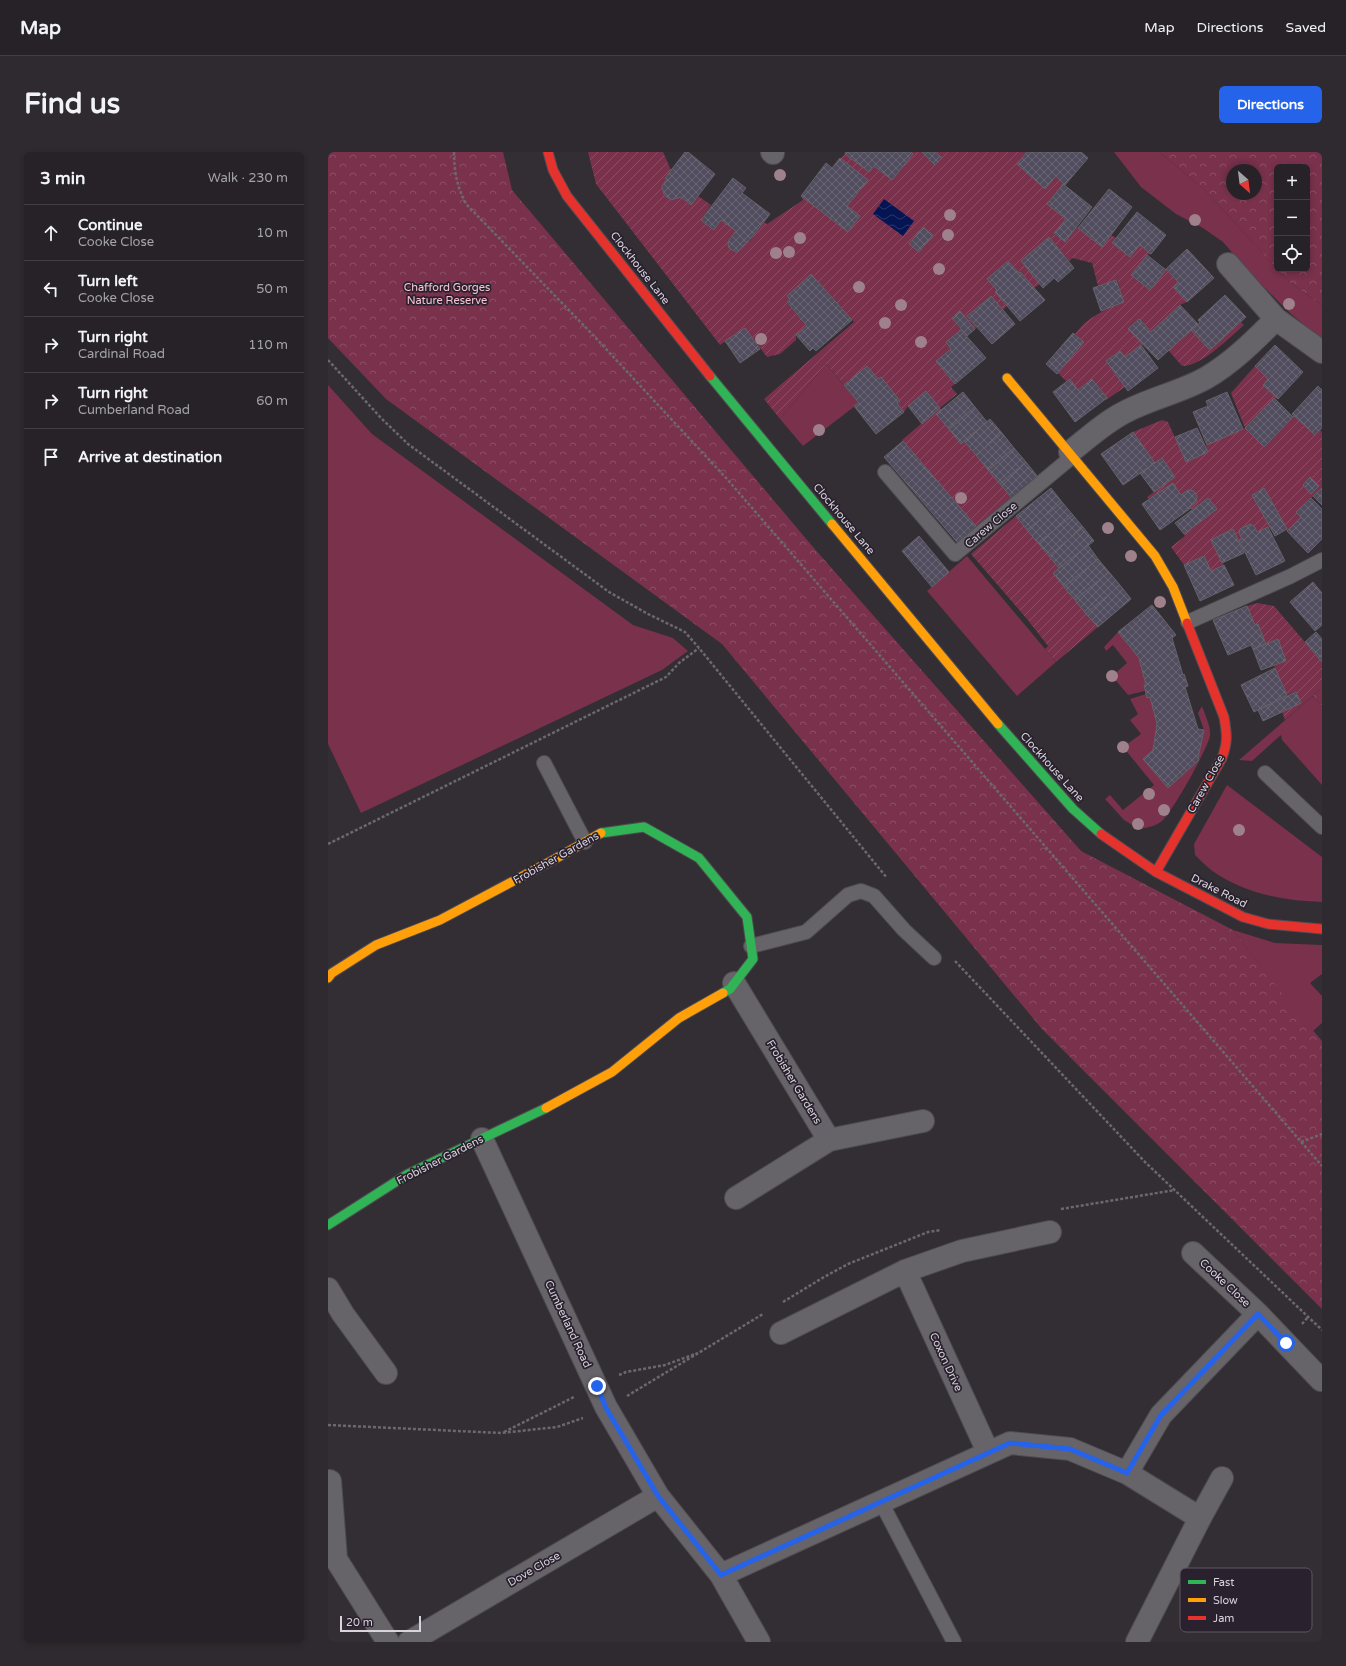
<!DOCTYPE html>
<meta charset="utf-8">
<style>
:root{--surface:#262227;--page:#2e2a2f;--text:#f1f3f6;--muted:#a4a4a7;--line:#423f44;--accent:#2563eb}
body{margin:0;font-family:"Varela Round",sans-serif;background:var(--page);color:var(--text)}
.controls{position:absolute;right:12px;top:12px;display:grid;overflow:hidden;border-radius:6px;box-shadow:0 2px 6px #0003}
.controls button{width:36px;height:36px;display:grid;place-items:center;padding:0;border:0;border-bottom:1px solid var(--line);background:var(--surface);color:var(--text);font:20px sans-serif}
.compass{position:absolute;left:898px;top:12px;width:36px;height:36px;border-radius:50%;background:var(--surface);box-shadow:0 2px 6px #0003;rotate:152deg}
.scale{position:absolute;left:12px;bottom:10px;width:81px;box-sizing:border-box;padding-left:4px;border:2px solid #d9d3dc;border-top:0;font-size:11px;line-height:14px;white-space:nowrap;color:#d9d3dc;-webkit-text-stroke:3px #29212e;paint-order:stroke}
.stop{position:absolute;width:12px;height:12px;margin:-9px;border:3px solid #2563eb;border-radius:50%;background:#fff}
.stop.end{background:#2563eb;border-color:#fff;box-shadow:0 1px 4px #0008}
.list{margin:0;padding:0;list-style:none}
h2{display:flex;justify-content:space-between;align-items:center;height:52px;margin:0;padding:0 16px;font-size:17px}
h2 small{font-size:13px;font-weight:400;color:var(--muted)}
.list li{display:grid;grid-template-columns:26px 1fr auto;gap:12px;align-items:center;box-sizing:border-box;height:56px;padding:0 16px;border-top:1px solid var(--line)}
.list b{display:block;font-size:15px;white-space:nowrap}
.list p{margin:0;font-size:13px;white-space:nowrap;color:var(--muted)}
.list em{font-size:13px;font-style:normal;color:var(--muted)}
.icon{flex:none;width:22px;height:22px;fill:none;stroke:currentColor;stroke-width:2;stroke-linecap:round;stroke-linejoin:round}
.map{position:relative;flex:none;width:994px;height:1490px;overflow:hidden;border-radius:6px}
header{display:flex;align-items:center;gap:24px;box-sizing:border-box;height:56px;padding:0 20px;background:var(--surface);border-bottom:1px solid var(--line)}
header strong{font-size:19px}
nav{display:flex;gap:22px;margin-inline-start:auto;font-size:14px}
.intro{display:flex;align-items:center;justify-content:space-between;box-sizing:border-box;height:96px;padding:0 24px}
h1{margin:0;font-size:28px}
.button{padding:10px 18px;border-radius:6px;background:var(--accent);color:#fff;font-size:14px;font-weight:700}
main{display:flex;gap:24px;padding:0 24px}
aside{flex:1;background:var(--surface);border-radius:6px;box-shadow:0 2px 6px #0003}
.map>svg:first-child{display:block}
.grass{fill:#79314c}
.forest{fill:url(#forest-crowns);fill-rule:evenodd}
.garden{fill:url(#garden-furrows);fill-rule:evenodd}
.water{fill:url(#water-waves)}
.building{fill:url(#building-cross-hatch);stroke:#646268}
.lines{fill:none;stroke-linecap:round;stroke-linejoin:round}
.lane-casing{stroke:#4f4c52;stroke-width:16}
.street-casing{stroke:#4f4c52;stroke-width:24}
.fast-casing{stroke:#4f4c52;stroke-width:11}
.slow-casing{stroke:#4f4c52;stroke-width:11}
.jam-casing{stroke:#4f4c52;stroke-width:11}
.path{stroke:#6b696d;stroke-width:2.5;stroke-dasharray:3 2;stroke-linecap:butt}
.lane{stroke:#666369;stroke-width:14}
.street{stroke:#666369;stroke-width:22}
.fast{stroke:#30b455;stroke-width:9}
.slow{stroke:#ff9f0a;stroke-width:9}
.jam{stroke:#e5322d;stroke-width:9}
.tree{fill:#9f818b}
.route{stroke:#2563eb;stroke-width:5}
.labels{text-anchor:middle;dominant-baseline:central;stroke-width:3.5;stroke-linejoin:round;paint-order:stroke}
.street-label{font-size:11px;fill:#d9d3dc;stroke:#29212e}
.park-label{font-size:11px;fill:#f9c5d3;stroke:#29212e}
.key{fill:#29212e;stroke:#5e5662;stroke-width:1}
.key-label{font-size:11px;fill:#d9d3dc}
</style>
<header>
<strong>Map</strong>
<nav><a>Map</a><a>Directions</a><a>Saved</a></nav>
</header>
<div class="intro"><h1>Find us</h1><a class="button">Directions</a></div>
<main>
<aside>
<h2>3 min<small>Walk · 230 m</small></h2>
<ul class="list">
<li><svg class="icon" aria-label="ahead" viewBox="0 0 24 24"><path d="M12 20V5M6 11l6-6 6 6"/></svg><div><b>Continue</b><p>Cooke Close</p></div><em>10 m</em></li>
<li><svg class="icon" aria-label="left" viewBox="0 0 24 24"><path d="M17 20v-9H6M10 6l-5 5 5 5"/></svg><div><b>Turn left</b><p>Cooke Close</p></div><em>50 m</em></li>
<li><svg class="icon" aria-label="right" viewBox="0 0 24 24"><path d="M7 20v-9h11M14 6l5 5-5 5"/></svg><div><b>Turn right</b><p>Cardinal Road</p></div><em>110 m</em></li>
<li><svg class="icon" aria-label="right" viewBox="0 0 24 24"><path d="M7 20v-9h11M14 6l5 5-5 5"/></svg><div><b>Turn right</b><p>Cumberland Road</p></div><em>60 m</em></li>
<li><svg class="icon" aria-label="arrive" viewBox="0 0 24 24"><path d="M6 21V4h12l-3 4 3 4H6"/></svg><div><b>Arrive at destination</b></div></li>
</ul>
</aside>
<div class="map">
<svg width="994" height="1490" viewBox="0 0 994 1490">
<defs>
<pattern id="forest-crowns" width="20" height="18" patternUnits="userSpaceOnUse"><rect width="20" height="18" fill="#79314c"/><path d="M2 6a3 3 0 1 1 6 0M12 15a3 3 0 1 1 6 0" fill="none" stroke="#8b4e65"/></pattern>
<pattern id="garden-furrows" width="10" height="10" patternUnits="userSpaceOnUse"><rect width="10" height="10" fill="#79314c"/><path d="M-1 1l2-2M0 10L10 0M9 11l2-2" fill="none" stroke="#8b4e65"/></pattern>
<pattern id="water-waves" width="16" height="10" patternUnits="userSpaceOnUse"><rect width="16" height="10" fill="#051553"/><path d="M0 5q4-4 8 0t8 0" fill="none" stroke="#29366b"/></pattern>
<pattern id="building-cross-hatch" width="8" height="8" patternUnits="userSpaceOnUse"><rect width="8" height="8" fill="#514d5f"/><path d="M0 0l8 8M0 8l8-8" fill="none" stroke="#696675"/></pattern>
</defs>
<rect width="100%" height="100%" fill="#322e34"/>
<path class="grass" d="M786 0H831L876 37 961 130 994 153V187L963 162 923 122 895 90 875 76 848 62 813 35Z
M498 212 531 251 475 294 452 267Z
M0 233 44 282 305 473 345 486 360 499 334 518 33 661 0 592Z
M639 404 728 510 689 544 599 439Z
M790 480 811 506 818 533H816L817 539 800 543 784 524 799 511 785 493 778 499 776 495Z
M818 542 819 546 822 545 829 572 825 598 815 607 840 635 871 608 870 606 876 578 870 561 874 554C877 563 883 574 882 584 879 598 845 659 834 669 828 674 819 676 811 677L796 668 777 647 782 643 795 658 826 633 795 595 813 582 802 568 810 562 802 547Z
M985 544 994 554V633L954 588 953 583 924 609 911 608Z
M899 633 994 705V750C955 749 915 741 883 718 877 713 872 708 867 703L866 692Z
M905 778 947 791 994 793V822L982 831 994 844V871L985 879 960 850Z"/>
<path class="forest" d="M0 0H175L184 38 485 395 753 699 905 778 960 849 994 889V1157L714 877 394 492 58 247 0 186Z
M831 0H994V153L961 130 949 117H979V15H949V117L876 37ZM904 18H928V42H904Z
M994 536V554L985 544Z"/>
<path class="garden" d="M260 0H335L343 18 337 25 339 27 334 34 336 43 343 48 353 45 363 53 370 44 383 53 373 68 386 78 393 68 408 79C404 85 399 89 401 96L408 100 412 98 419 89 421 90 436 70 439 72 475 48 473 44 520 80 532 64 519 54 539 28 512 7 517 2 541 20 546 14 564 28 585 2 583 0H594L607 13 613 6 607 0H699L689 12 717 37 728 24 737 33 735 32 720 52 738 67 726 82 737 90 749 75 774 95 783 83 788 86 784 91 802 105 812 93 823 102 819 103 803 123 822 138 838 117 851 131 846 136 859 150 852 153 823 180 811 167 801 176 815 192 797 205 792 199 778 209 797 235 778 248V246L765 227 750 238 742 227 739 230 729 220 756 190 747 182C759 165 778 157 796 150L789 128 770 134 764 111 744 106 741 109 721 85 693 109 712 132 706 136 680 109 659 127 669 138 667 140 679 154 675 158 662 144 639 164 649 176 647 177 632 160 624 166 633 178 618 190 623 197 608 209 627 232 623 235 629 242 612 256 613 258 609 262 633 291 636 289 684 346 648 376 646 375 647 374 574 288 612 256 598 240 580 254 576 260 569 251 572 249 553 226 550 227 539 215 516 233 498 212 452 267 436 247 526 170 484 123 459 144 462 148 459 151 479 174 468 183V188L452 202 439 205 417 176 392 193 268 32ZM595 75 605 83 591 100 581 92Z
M913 170 916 173C902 185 873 215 854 214L840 198 870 172 872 171 863 178 880 196 883 197Z
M927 214 940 227 935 233 950 247 946 246 917 276 936 294 965 265 964 262 987 283 992 278 994 280V336L968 360 973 365 959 379 935 336 924 343 942 375 929 380 926 374 922 372 914 387 910 389 905 378 884 387 894 411 896 413 883 419 876 404 856 413 843 395 857 384 856 382 889 357 880 346 864 358 862 355 868 350 869 344 866 340 853 343 845 331 821 347 819 345 847 325 834 306 827 311 805 280 834 268 840 270 858 310 880 300 878 294 879 293 917 276 903 241ZM982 325 983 341 975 333Z
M688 364 731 416 758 462 770 475 728 510 717 497 720 494 699 467 643 402Z
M930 451 946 454 994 510V536L957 568 954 560 973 551 968 540 959 543 947 516 946 514 958 509 950 487 938 492 930 472 927 473 919 454Z"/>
<path class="water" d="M556 47 586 69 575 84 545 62Z"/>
<path class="building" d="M357 0H360L387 22 363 53 353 45 343 48 336 43 334 34 339 27 337 26Z
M518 0H583L585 2 564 28 546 14 541 20 517 2Z
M594 0H607L614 6 607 13Z
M699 0H753L760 6 737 33 728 24 717 37 689 12Z
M512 6 540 28 519 54 532 64 520 80 473 44 498 11 504 16Z
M405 26 418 36 414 41 442 62 420 90 419 89 412 98 408 100 401 96 400 93 401 88 408 79 393 68 386 78 373 68Z
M735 32 764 55 737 90 726 81 738 67 719 52Z
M781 37 804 55 774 95 750 76Z
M809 60 838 83 823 102 812 93 802 105 784 91Z
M595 75 605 83 591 100 581 92Z
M721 85 746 116 730 130 726 126 715 136 693 109Z
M859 97 886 126 859 150 845 135 851 131 838 117Z
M819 103 838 118 822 138 803 123Z
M680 109 691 121 692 120 717 148 692 169 667 140 669 138 659 127Z
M483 122 524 168 488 199 485 196 482 199 468 183 479 174 459 150 462 148 459 144Z
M788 128 796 150 773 159 765 136Z
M897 143 918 165 883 197 880 196 863 178 872 171 870 168Z
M663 144 687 172 664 192 639 164Z
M852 153 870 172 830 208 800 177 811 167 823 180Z
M632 159 647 177 639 184 624 166Z
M417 176 432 197 412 211 397 189Z
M633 178 658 206 627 232 608 209 623 197 618 190Z
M745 181 756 190 729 222 718 212Z
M813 193 830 216 800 239 778 209 792 199 797 205Z
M947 193 975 220 950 247 935 233 940 227 927 214Z
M539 214 550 227 553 225 572 249 569 251 576 260 548 282 526 254 531 251 516 233Z
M742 227 750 238 764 227 779 246 747 270 725 240Z
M990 234 994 238V276L987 283 964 262Z
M598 239 612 256 594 272 580 254Z
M635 240 647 255 621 277 608 262Z
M899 240 915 277 879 293 865 260 880 254 878 249Z
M946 246 965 265 936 295 917 276Z
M647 255 659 270 633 292 621 277Z
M662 267 674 281 648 303 636 289Z
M869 276 880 300 858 310 847 285Z
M805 280 827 311 795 333 773 302Z
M674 281 686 296 660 318 648 303Z
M575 289 648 374 629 390 556 305Z
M686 296 698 310 672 332 660 318Z
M834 306 847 325 826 340 812 321Z
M698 310 710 325 684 346 672 332Z
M982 325 991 334 983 342 975 333Z
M845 331 853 343 860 338 866 339 869 344 868 350 862 355 863 356 832 378 814 352Z
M723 336 734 350 699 378 688 364Z
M936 336 959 377 947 384 924 343Z
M994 336V353L985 344Z
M880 346 889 357 856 382 847 371Z
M983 346 994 357V387L980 401 959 379 973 365 968 360Z
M734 350 745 363 710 391 699 378Z
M745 363 755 375 721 404 710 391Z
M922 372 926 374 929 380 940 375 957 409 928 423 911 388 914 387 911 381 912 377Z
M755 375 766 389 731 416 721 404Z
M905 377 916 401 894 411 883 388Z
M591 384 621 420 604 435 574 399Z
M760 393 770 407 736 435 725 421Z
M876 404 883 419 896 413 906 433 872 449 856 413Z
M770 407 781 420 747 448 736 435Z
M781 420 792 433 758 462 747 448Z
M985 430 994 441V473L987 479 962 450Z
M792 433 803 447 770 475 758 462Z
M824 453 848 483 844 486 855 523 856 522 860 534 857 535 870 577 876 578 870 606 871 608 840 636 815 607 825 598 829 572 822 545 819 546 818 542 816 533H818L811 506 790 480Z
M919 454 927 473 930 472 938 492 925 497 923 493 900 503 885 468Z
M988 480 994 487V510L977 490Z
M950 487 958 509 933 518 925 497Z
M947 516 959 543 926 560 913 533Z
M968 540 973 551 935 569 930 558Z"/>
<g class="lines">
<g class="lane-casing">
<path id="lane" d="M557 320 627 402 745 304
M860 470 963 424 994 408
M216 611 257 690
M937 621 994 675
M423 794 478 780 520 743 533 739 546 744 576 778 606 806
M553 1350 626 1490"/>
</g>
<g class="street-casing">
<path id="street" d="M444 0 445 1
M948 167 994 200
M742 300C760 286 778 269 799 259 824 246 853 240 878 226 904 211 927 188 948 167L900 112
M406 831 501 988 595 969
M154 987 278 1255 330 1344 393 1423 431 1490
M408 1046 501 988
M865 1101 930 1162 993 1228
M577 1119 660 1300
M0 1137 15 1162 58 1221
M453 1181 577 1119 634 1099 722 1080
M799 1321 833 1263 930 1162
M2 1329 8 1407 60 1490
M393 1423 682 1291 742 1297 799 1321 872 1366
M81 1490 330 1344
M809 1490 872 1366 894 1326"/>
</g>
<g class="fast-casing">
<path id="fast" d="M382 224 504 372
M670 572 745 657 773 682
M273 681 316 675 371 706 419 765 425 807 402 837 395 841
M0 1073 80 1022 218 956"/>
</g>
<g class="slow-casing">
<path id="slow" d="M679 226 827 404 845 435 859 471
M504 372 670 572
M0 826 4 821 48 793 112 768 225 708 273 681
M218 956 284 920 351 866 395 841"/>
</g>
<g class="jam-casing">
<path id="jam" d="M220 0 225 18 239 44 382 224
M773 682 828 720 915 765 940 772 994 777
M828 720 894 606C900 590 899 582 896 565L859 471"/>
</g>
<path class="path" d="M126 0C126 19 129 35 138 52L265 183 399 327 994 1014
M0 208 53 266 80 292 281 440 320 462 357 480 371 496 559 726
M0 692 338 525 351 511 371 496
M627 809 817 1010 994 1178
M973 990 994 982
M733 1057 847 1038
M455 1150 496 1125 520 1112 600 1080 613 1078
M974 1172 980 1165
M291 1223 298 1220 337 1213 370 1201
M299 1244 435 1162
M0 1273 173 1281 229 1275 255 1266
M176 1280 246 1245"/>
<use href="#lane" class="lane"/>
<use href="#street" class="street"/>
<use href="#fast" class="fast"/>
<use href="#slow" class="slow"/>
<use href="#jam" class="jam"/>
</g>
<g class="tree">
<circle cx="452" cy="23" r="6"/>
<circle cx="622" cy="63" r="6"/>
<circle cx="867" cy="68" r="6"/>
<circle cx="620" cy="83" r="6"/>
<circle cx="472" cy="86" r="6"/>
<circle cx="461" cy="100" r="6"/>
<circle cx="448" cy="101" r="6"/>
<circle cx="611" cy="117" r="6"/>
<circle cx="531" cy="135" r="6"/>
<circle cx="961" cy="152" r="6"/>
<circle cx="573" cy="153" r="6"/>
<circle cx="557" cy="171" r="6"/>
<circle cx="433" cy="187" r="6"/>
<circle cx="593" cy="190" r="6"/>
<circle cx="491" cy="278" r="6"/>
<circle cx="633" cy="346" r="6"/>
<circle cx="780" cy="376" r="6"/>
<circle cx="803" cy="404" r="6"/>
<circle cx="832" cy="450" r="6"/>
<circle cx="784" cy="524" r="6"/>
<circle cx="795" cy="595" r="6"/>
<circle cx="821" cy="642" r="6"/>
<circle cx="836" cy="658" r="6"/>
<circle cx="810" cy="672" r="6"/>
<circle cx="911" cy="678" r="6"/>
</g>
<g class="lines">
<path class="route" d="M269 1234 278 1256 330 1344 393 1423 682 1291 742 1297 799 1321 833 1263 930 1162 958 1191"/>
</g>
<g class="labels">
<g class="street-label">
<text transform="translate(312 116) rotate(52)">Clockhouse Lane</text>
<text transform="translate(516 367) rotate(50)">Clockhouse Lane</text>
<text transform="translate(663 373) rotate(-40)">Carew Close</text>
<text transform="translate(724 615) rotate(48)">Clockhouse Lane</text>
<text transform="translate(878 632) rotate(-61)">Carew Close</text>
<text transform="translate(228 706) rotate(-29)">Frobisher Gardens</text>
<text transform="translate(891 739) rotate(27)">Drake Road</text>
<text transform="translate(466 930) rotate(59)">Frobisher Gardens</text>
<text transform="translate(112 1008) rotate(-27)">Frobisher Gardens</text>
<text transform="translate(897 1131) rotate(43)">Cooke Close</text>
<text transform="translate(240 1172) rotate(65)">Cumberland Road</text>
<text transform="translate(618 1210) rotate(65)">Coxon Drive</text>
<text transform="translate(206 1417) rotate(-30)">Dove Close</text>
</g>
<g class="park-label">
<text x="119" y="135">Chafford Gorges<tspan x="119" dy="13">Nature Reserve</tspan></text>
</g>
</g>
<rect x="852" y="1416" width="132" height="64" rx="6" class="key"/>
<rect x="860" y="1428" width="18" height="4" fill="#30b455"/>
<rect x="860" y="1446" width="18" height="4" fill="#ff9f0a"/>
<rect x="860" y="1464" width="18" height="4" fill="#e5322d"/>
<g class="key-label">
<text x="885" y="1434">Fast</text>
<text x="885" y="1452">Slow</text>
<text x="885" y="1470">Jam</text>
</g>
</svg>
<div class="controls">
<button>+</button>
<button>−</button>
<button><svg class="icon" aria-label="locate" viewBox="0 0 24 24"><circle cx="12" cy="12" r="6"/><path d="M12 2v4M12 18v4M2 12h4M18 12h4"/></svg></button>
</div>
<svg class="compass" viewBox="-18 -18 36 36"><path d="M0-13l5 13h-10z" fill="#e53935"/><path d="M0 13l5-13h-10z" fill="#a4a4a7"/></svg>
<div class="scale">20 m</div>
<div class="stop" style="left:958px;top:1191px"></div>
<div class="stop end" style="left:269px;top:1234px"></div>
</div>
</main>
